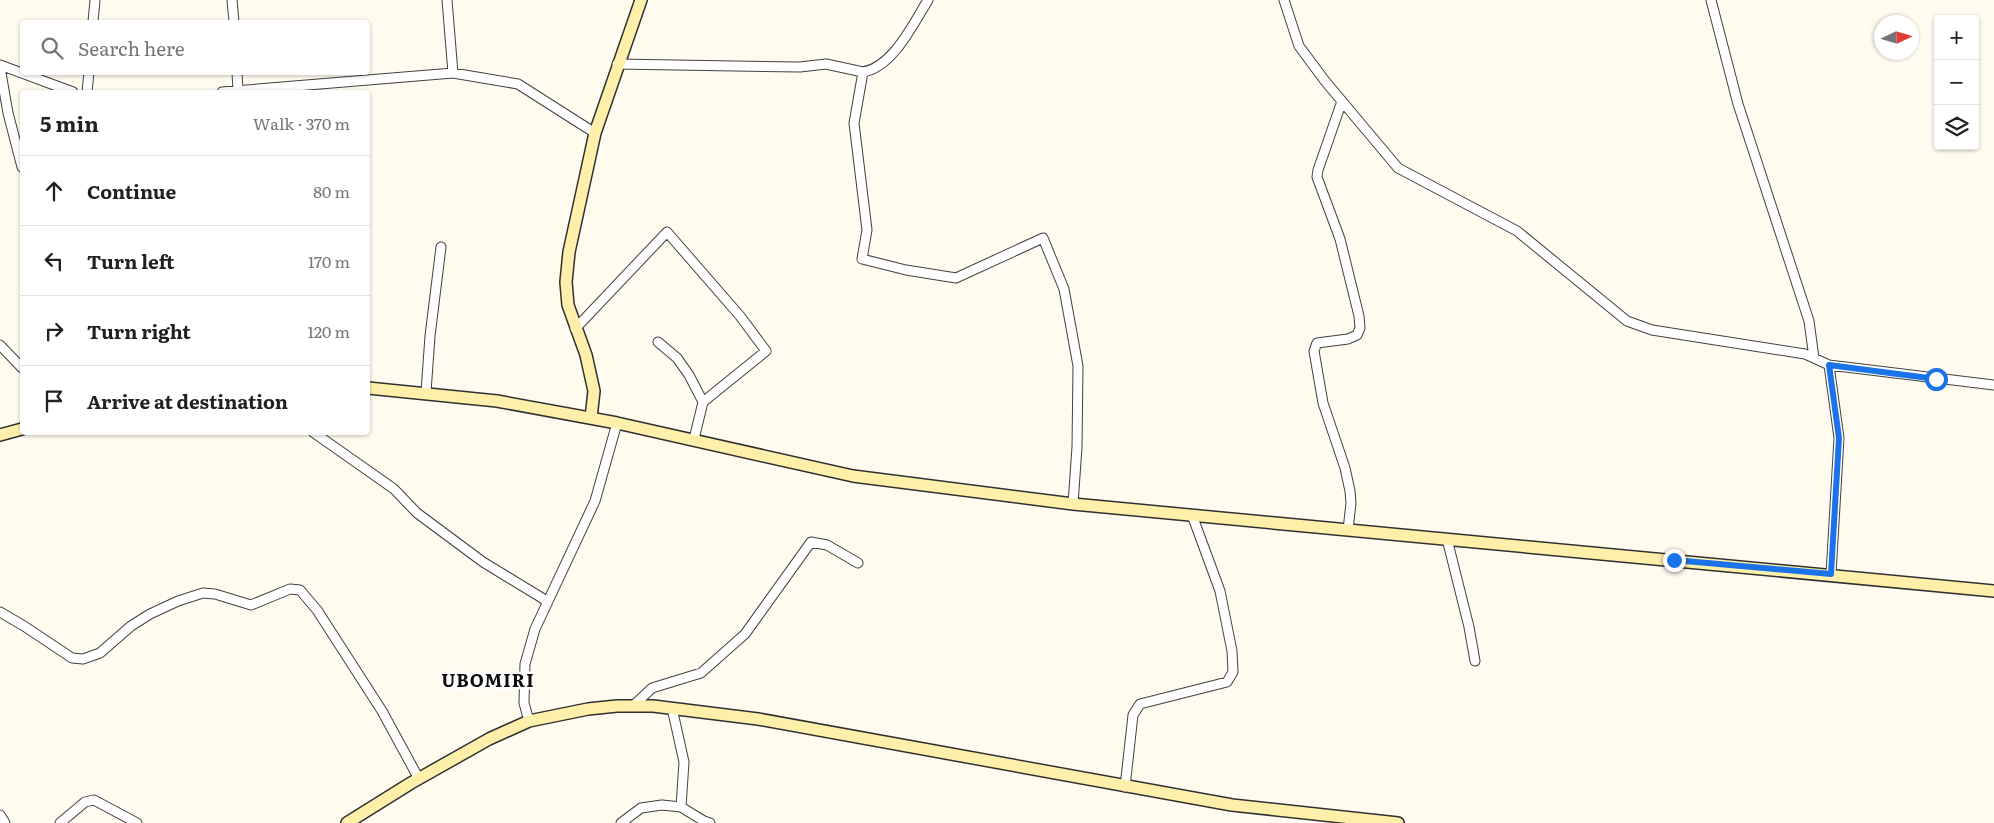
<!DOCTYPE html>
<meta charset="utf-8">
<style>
:root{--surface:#fff;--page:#f2f2f2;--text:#202124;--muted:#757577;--line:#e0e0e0}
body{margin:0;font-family:Literata,serif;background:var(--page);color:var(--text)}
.controls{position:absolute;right:15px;top:15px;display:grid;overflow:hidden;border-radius:5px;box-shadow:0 1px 4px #0004}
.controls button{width:45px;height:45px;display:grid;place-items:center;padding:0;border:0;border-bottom:1px solid var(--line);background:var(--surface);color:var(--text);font:25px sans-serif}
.compass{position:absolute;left:1874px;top:15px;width:45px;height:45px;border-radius:50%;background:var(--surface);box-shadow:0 1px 4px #0004;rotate:86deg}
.stop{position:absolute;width:15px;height:15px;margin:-11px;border:4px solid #1a73e8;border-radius:50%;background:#fff}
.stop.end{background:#1a73e8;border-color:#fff;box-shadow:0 1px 5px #0008}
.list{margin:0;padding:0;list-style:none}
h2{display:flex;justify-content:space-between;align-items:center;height:65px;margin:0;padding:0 20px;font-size:21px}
h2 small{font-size:16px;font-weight:400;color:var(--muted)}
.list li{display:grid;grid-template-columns:32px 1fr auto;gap:15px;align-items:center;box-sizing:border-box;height:70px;padding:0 20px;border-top:1px solid var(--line)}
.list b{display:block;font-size:19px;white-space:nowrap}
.list em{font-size:16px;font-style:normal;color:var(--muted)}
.icon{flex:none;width:28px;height:28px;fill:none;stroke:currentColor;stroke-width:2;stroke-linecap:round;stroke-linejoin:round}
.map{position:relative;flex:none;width:1994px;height:823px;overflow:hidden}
.search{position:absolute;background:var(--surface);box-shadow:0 1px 4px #0004;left:20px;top:20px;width:350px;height:55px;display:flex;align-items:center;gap:12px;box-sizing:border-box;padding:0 18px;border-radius:5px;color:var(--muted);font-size:19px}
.panel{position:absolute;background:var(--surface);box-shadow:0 1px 4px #0004;left:20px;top:90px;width:350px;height:345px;border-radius:5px}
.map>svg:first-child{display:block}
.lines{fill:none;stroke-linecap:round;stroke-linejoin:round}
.street-casing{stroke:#414141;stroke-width:11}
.secondary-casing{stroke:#303030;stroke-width:14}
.street{stroke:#fff;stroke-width:9}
.secondary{stroke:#fef0ab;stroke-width:11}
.route{stroke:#1a73e8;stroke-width:6}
.labels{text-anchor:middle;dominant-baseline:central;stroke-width:5;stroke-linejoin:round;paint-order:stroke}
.district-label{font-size:18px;font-weight:bold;letter-spacing:1px;fill:#0e0e0e;stroke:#fff}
</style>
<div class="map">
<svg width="1994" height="823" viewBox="0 0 1994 823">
<rect width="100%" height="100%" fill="#fffbef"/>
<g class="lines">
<g class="street-casing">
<path id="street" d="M232 0 234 22
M447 0 453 73
M1284 0 1299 46 1325 81 1398 168 1517 231 1627 321 1652 330 1805 354 1829 365 1994 385
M1711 0 1738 104 1809 321 1814 358
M93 22 95 0
M617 64 800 67 826 64 863 72 854 123 867 230 862 259 906 270 956 278 1043 238 1064 289 1078 366 1077 447 1073 504
M0 65 73 92
M0 67 8 113 22 167
M237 72 238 91
M863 72C893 67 913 24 928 0
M87 92 89 72
M222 92 453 73 518 84 595 133
M1342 101 1318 170 1317 177 1340 239 1359 316 1360 328 1357 335 1348 339 1317 343 1314 351 1323 403 1345 468 1350 491 1351 503 1348 530
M575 329 667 232 740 316 766 351 703 402 694 439
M658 342 677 358 689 375 703 402
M0 345 22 368
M1829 365 1839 438 1831 574
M426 392 430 336 441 247
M313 432 394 489 417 513 483 562 547 601
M1447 539 1469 627 1475 661
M0 612 24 626 72 658 83 659 100 653 131 626 150 614 178 601 203 593 215 594 251 605 290 589 300 590 317 610 382 711 419 779
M633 706 652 688 701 673 745 634 811 542 827 545 858 563
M672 708 684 762 681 807 704 821 710 823
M529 721 524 703 525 664 535 629 595 501 617 423
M1125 787 1133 715 1140 704 1227 682 1233 672 1232 651 1220 591 1192 515
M0 815 5 823
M60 823 85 802 94 800 137 823
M621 823 641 808 662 805 681 807"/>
</g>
<g class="secondary-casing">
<path id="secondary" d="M368 388 497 401 617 423 853 476 1073 504 1994 591
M591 418 594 391 586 355 568 305 566 282 569 252 595 133 641 0
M0 435 22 429
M347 823 411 783 489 739 529 721 588 709 617 706H653L758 719 1232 805 1398 823"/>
</g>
<use href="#street" class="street"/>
<use href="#secondary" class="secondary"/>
</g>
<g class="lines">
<path class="route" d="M1674 560 1831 574 1839 438 1829 365 1936 379"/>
</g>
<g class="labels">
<g class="district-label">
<text x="488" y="679">UBOMIRI</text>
</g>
</g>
</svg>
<div class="controls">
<button>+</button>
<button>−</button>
<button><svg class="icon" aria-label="layers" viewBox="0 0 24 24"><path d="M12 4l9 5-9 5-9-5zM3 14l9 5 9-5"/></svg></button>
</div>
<svg class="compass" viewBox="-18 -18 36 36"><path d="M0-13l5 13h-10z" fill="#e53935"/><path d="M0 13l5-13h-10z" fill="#757577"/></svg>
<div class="stop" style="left:1936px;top:379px"></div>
<div class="stop end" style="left:1674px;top:560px"></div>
<div class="search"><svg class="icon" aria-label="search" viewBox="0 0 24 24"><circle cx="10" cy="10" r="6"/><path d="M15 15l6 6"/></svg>Search here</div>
<section class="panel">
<h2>5 min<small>Walk · 370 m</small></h2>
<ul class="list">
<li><svg class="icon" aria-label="ahead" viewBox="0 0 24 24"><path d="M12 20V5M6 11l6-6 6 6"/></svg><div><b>Continue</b></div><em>80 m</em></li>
<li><svg class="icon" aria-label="left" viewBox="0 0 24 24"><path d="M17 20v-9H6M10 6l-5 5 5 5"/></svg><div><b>Turn left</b></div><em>170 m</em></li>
<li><svg class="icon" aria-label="right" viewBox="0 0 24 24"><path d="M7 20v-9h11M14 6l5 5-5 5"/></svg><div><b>Turn right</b></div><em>120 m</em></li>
<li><svg class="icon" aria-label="arrive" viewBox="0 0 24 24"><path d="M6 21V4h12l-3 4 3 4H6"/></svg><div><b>Arrive at destination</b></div></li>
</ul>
</section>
</div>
